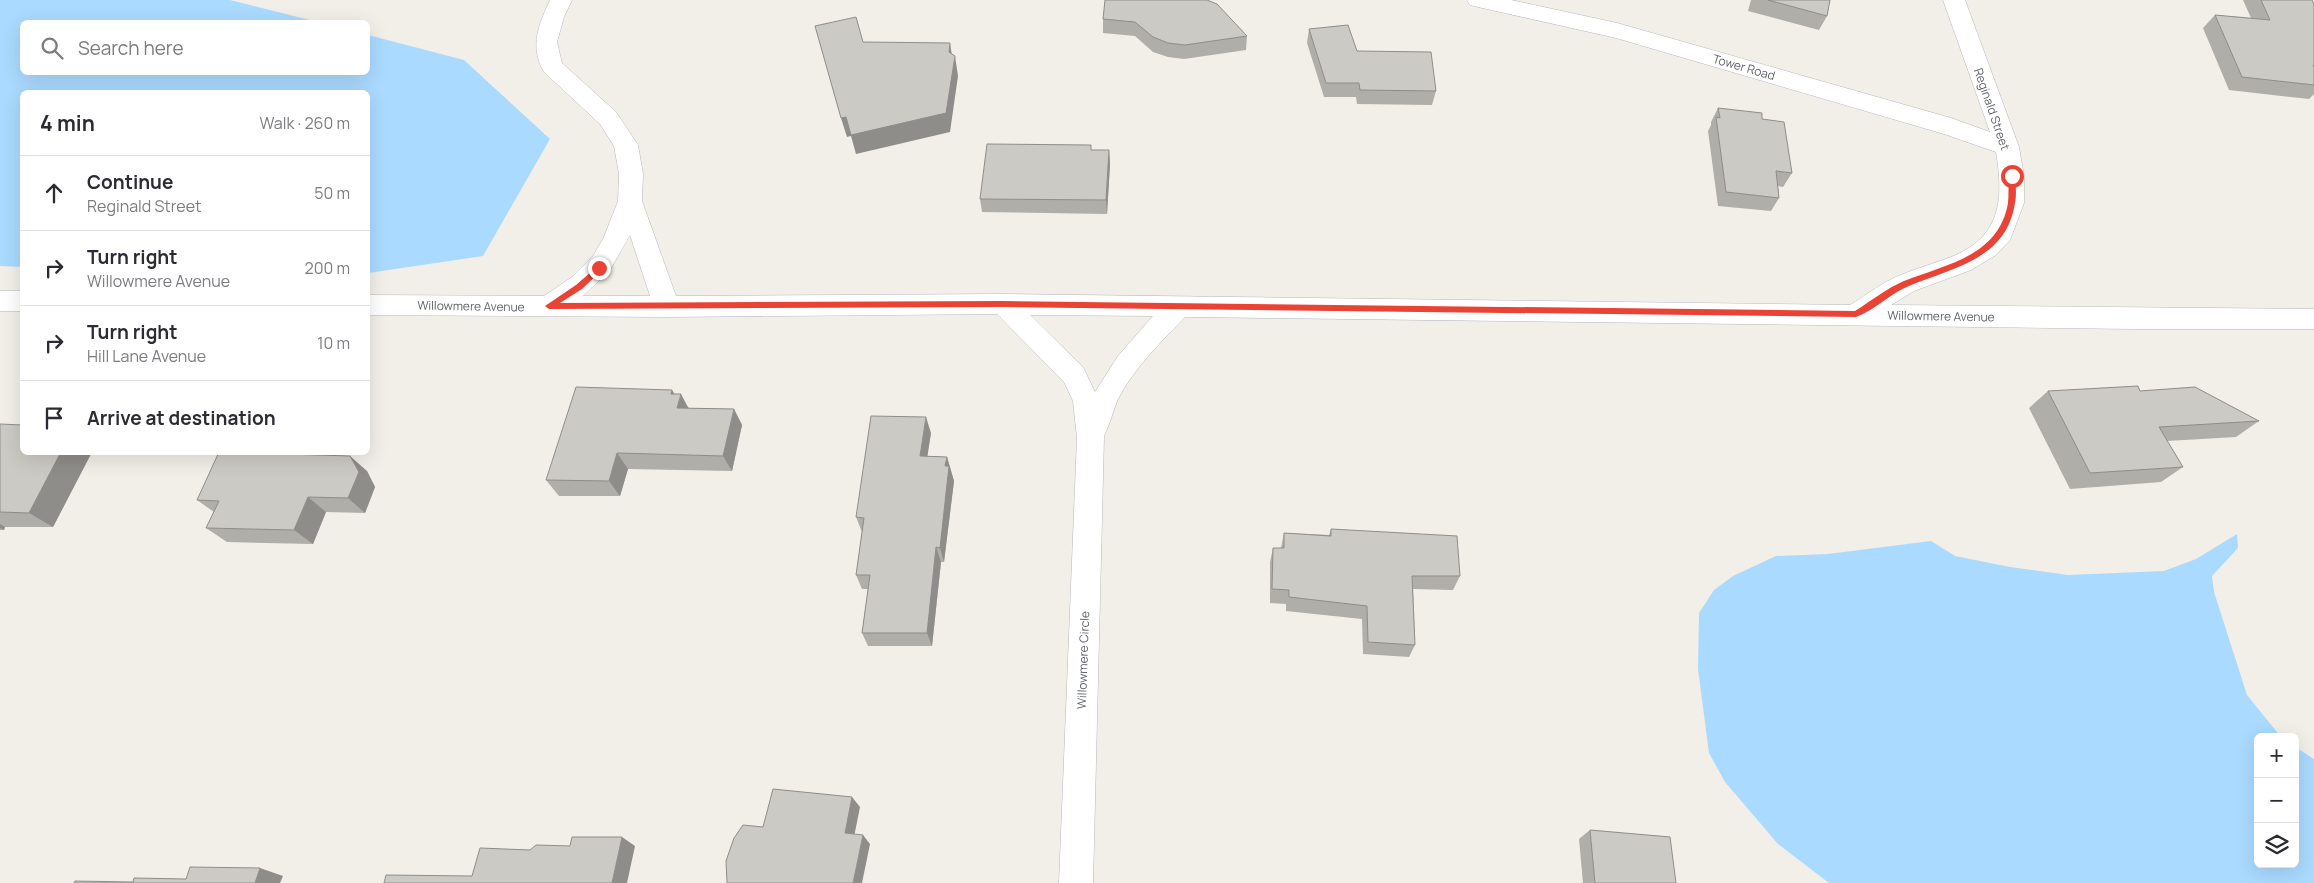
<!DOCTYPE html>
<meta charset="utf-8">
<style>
:root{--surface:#fff;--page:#f2f2f3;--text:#2b2b33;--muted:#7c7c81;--line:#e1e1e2}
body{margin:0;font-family:Manrope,sans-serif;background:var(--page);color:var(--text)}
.controls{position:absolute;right:15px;bottom:15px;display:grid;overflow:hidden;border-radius:8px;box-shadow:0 5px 20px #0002}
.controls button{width:45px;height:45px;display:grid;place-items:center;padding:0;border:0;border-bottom:1px solid var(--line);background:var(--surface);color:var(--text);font:25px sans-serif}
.stop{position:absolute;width:15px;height:15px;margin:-11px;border:4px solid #ea4335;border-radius:50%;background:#fff}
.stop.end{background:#ea4335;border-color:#fff;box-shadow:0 1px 5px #0008}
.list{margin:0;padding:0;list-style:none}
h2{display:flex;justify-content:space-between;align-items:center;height:65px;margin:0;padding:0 20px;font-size:21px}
h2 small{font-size:16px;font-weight:400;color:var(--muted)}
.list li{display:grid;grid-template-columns:32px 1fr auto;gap:15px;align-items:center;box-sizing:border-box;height:75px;padding:0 20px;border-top:1px solid var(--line)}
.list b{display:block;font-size:19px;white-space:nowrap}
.list p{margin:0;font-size:16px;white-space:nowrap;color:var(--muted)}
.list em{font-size:16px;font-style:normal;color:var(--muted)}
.icon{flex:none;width:28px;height:28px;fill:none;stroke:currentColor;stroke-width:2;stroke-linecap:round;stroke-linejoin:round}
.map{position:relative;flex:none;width:2314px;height:883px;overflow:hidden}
.search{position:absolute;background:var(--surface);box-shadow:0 5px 20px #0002;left:20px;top:20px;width:350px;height:55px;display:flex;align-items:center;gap:12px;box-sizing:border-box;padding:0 18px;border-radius:8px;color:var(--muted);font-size:19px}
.panel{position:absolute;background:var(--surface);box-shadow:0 5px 20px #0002;left:20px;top:90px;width:350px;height:365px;border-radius:8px}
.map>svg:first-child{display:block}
.water{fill:#aadaff}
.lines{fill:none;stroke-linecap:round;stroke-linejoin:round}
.minor-casing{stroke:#b5b8bc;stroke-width:1}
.minor{fill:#fff;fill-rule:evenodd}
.wall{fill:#afaea9}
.shaded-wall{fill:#8f8d8a}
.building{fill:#cccac5;stroke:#8f8d8a}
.route{fill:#ea4335}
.labels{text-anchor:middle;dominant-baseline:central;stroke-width:4;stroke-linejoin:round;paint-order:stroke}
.street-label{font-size:12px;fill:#5f6368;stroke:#fff}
</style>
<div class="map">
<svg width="2314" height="883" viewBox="0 0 2314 883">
<rect width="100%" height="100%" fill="#f1efe8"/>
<path class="water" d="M0 0H230L318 22H22V72H368V35L464 60 550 139 483 256 368 273V92H22V267L0 266Z
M2237 534 2238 548 2212 576 2214 592 2247 695 2281 737H2258V864H2295V747L2314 759V883H1829L1778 844 1725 782 1709 753 1698 669 1699 613 1714 590 1733 576 1776 556 1828 554 1931 541 1955 556 2010 567 2068 575 2164 571 2196 559Z"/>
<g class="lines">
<g class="minor-casing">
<path id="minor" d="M550 0H572L564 17 557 42 562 63 616 112 638 145 643 174 642 201 676 296 1003 294 1850 305C1865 296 1880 284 1896 277 1914 269 1933 264 1951 257 2001 237 2004 200 1996 152L1944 134 1616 38 1478 7 1470 5 1467 0H1511L1617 23 1951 118 1990 132 1943 0H1965L2019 147 2024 176V203L2010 240 1996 255 1971 270 1914 291 1891 305 2314 309V329H2134L1185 317C1161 342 1134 368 1118 399 1113 411 1110 424 1104 436L1093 883H1059L1077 438 1073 401 1064 382 997 314 667 317 368 315V295L544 296 572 277 593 256 604 237 618 201 619 174 614 146 600 124 544 72C529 46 539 24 550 0ZM630 235 650 296H583L610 270ZM1030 315 1153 316 1118 356 1095 392 1083 367Z
M0 291H22V311H0Z"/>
</g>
<use href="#minor" class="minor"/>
</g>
<path class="wall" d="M1105 0 1247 36 1246 50 1184 59 1168 57 1153 52 1135 36 1103 33V19Z
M1751 0H1830L1827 16 1819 30 1748 11Z
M2243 0H2312L2314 4V94L2309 99 2229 90 2203 28 2215 15 2251 18Z
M1309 29 1357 51 1436 91 1432 105 1357 104 1356 97H1324L1307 43Z
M1718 108 1762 119 1792 173 1783 187 1778 186 1779 198 1771 211 1718 206 1708 131 1711 125V122Z
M1091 145V150H1109L1110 164 1107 214 982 212 980 199Z
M672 390 674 394 689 408 734 409 742 425 732 471 628 469 620 496H559L546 480Z
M2048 391H2140L2259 421 2236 437 2167 441 2183 467 2161 482 2070 489 2029 408Z
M0 424 22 452H92L53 527H5L4 530H0Z
M931 433 927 456 947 457 954 481 944 562H941L932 646H868L862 633 868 589H862L856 575 862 532 856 517Z
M367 471 375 487 365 513 326 512 313 544 227 542 206 528 214 512 197 500Z
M1331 529 1460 576 1453 590 1413 589 1415 645 1409 657 1363 654 1362 619 1286 611V604L1270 603V562L1273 548H1281L1284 533 1329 535Z
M1590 830 1676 883H1583L1579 839Z"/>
<path class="shaded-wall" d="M950 43 953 62 955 56 958 76 950 132 856 154 851 136 847 137 841 118 846 117 949 52Z
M1109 150 1110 164 1107 214 1106 200Z
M672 390 679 402 681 394 690 411 677 408 671 394Z
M734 409 742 425 732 471 723 456Z
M926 417 931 433 925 472 920 456Z
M61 452H92L53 527 29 513Z
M617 453 628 469 620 496 609 481Z
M350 456 367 471 375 487 365 513 348 498Z
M947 457 954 481 944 562 940 548 945 466Z
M308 497 326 512 313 544 294 530Z
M0 524 5 527 4 530 0 528Z
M936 547 941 562 932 646 927 633Z
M852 797 860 807 853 842 845 833Z
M863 835 870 844 862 883H853Z
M622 837 635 846 627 883H612Z
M260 868 283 876 280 883H255Z"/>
<path class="building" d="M1105 0H1207L1217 4 1247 36 1185 45 1168 43 1153 37 1135 22 1103 19Z
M1768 0H1830L1827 16Z
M2261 0H2312L2314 4V65H2313L2314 67V85L2242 77 2215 15 2270 20Z
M856 17 863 42 950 43 949 52 955 56 946 113 851 135 846 117 841 118 815 26Z
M1348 25 1357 51 1431 52 1436 91 1360 90 1359 83H1326L1309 29Z
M1718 108 1762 113V119L1784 122 1792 173 1776 171 1779 198 1726 192 1716 117 1720 118Z
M987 144 1091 145V150H1109L1106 200 980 199Z
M2138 386 2140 391 2195 387 2259 421 2159 427 2183 467 2090 473 2048 391Z
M576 387 672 390 671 394H681L677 408 734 409 723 456 617 453 609 481 546 480Z
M871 416 926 417 920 456 947 457 945 466H949L940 548 936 547 927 633H862L870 575H856L864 518 856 517Z
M0 424 22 425V452H61L29 513 0 512Z
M219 452 350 456 359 472 348 498 308 497 294 530 206 528 219 501 197 500Z
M1331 529 1457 536 1460 576H1412L1415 645 1368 642 1367 606 1289 597V590L1272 589 1273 548H1284V533L1331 536Z
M773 789 852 797 845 833 863 835 853 883H727L726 861 734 838 743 825 763 827Z
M1590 830 1670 837 1676 883H1595Z
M572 837H622L612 883H384L386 875 472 876 480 848 530 850 536 845 570 846Z
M190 867 260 868 255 883H74L75 881 133 882 134 878 186 879Z"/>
<path class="route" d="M2012 173 2016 176C2015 185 2017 194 2015 203 2006 260 1954 267 1909 286 1891 293 1875 310 1856 317L1003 307 549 309 545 306 576 285 599 265 602 266V270L582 289 560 303 1003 301 1855 311C1871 301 1887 288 1904 281 1947 264 1999 256 2008 203 2009 194 2008 185 2009 176Z"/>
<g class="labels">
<g class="street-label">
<text transform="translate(1744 67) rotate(16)">Tower Road</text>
<text transform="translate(1992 109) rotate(71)">Reginald Street</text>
<text transform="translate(471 306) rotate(1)">Willowmere Avenue</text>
<text transform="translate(1941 316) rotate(1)">Willowmere Avenue</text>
<text transform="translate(1083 660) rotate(-88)">Willowmere Circle</text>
</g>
</g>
</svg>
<div class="controls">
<button>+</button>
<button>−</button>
<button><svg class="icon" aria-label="layers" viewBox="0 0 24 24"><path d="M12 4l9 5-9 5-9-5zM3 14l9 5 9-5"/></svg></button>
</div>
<div class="stop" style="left:2012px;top:176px"></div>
<div class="stop end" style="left:599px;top:268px"></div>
<div class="search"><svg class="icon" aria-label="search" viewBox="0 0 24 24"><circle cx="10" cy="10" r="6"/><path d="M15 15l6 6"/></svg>Search here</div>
<section class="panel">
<h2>4 min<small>Walk · 260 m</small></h2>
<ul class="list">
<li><svg class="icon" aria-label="ahead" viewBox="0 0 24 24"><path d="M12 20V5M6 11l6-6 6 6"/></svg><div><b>Continue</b><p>Reginald Street</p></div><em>50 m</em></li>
<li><svg class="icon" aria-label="right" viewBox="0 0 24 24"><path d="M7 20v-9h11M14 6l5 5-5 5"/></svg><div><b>Turn right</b><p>Willowmere Avenue</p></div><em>200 m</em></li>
<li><svg class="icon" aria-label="right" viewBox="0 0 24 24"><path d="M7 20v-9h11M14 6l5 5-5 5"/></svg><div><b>Turn right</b><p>Hill Lane Avenue</p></div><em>10 m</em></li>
<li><svg class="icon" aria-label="arrive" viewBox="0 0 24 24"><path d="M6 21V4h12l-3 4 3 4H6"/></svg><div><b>Arrive at destination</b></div></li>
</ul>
</section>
</div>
